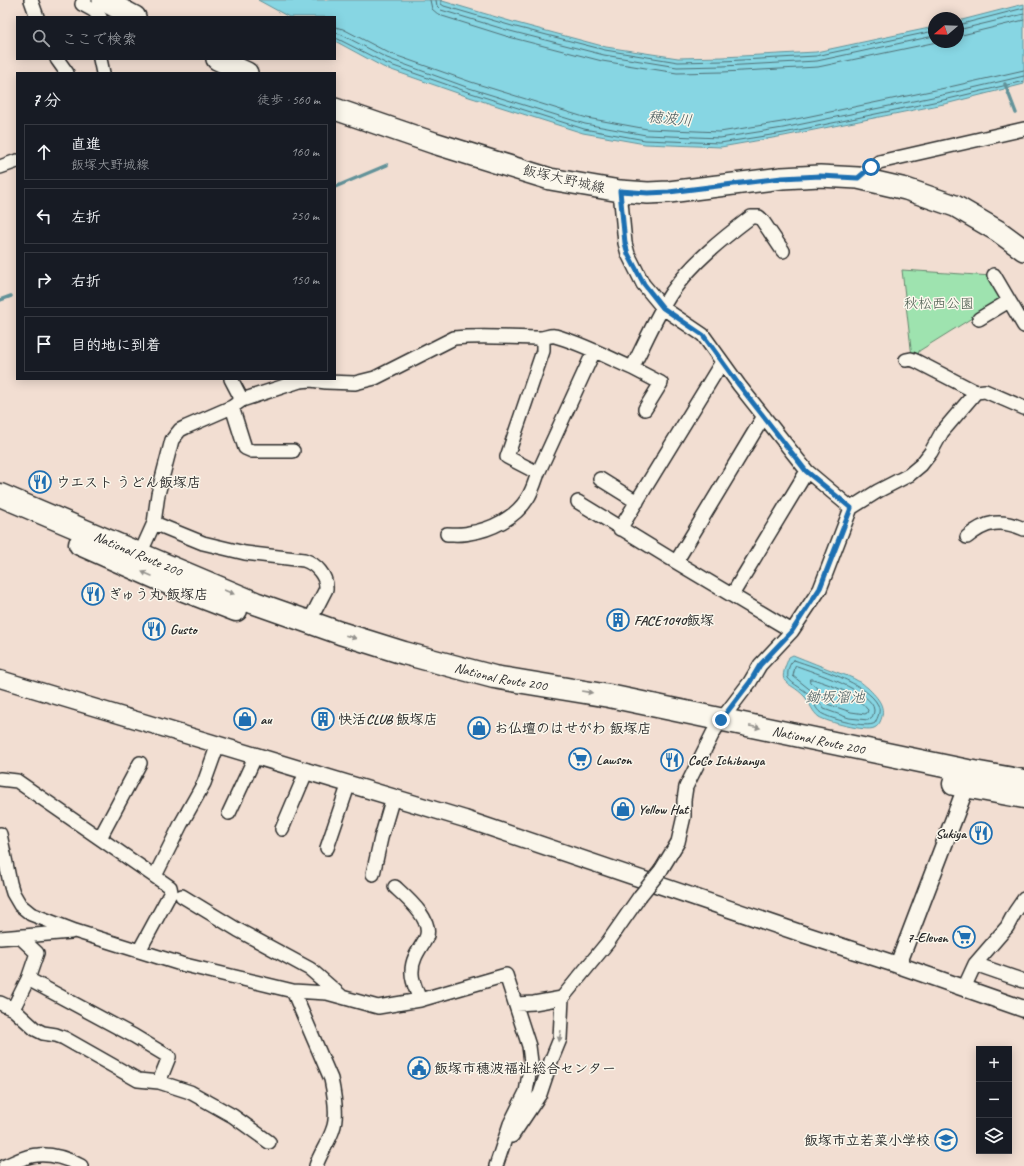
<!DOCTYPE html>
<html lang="ja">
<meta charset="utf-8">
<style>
:root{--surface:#171b24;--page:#242831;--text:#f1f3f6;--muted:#9ea1a6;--line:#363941}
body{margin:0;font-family:Caveat,"Klee One",sans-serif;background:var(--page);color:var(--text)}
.controls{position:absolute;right:12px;bottom:12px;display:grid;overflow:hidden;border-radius:0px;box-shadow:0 2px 10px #0003}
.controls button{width:36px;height:36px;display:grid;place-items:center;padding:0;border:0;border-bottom:1px solid var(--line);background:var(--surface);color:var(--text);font:20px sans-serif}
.compass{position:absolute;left:928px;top:12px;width:36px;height:36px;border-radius:50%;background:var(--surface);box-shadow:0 2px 10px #0003;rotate:251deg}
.stop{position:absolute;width:12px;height:12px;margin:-9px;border:3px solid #1f6fb2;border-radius:50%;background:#fff}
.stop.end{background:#1f6fb2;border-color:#fff;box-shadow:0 1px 4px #0008}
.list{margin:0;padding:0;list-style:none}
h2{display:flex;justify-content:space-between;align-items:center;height:52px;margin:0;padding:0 16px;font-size:17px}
h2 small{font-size:13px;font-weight:400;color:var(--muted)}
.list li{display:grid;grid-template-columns:26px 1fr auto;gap:12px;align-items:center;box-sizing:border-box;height:56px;margin:0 8px 8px;padding:0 8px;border:1px solid var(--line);border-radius:0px}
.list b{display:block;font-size:15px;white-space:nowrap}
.list p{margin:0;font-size:13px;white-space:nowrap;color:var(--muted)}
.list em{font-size:13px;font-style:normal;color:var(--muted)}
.icon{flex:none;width:22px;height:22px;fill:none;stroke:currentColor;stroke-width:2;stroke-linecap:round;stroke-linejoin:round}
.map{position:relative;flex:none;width:1024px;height:1166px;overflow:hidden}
.search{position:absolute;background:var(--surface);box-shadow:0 2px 10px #0003;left:16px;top:16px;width:320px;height:44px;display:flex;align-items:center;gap:10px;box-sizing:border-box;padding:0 14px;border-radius:0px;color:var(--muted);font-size:15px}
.panel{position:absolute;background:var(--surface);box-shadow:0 2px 10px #0003;left:16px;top:72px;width:320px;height:308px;border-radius:0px}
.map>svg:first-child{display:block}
.green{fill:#9ee3af;stroke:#64876d}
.water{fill:#87d6e3;stroke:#629299}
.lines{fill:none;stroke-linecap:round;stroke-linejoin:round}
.shore{stroke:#506f75;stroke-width:1}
.stream{stroke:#629299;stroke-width:3.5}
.minor-casing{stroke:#2b2b2b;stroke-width:16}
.tertiary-casing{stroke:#2b2b2b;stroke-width:19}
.primary-casing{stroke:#2b2b2b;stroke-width:24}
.trunk-casing{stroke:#2b2b2b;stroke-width:25}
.minor{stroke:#fbf7ec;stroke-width:13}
.tertiary{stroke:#fbf7ec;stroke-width:16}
.primary{stroke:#fbf7ec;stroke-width:21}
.trunk{stroke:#fbf7ec;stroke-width:22}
.minor-bridge-casing{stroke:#2b2b2b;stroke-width:16;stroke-linecap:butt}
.minor-bridge{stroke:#fbf7ec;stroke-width:13}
.oneway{fill:#93918c}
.route{stroke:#1f6fb2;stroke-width:5}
.labels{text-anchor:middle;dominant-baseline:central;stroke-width:3;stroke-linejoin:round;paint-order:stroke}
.street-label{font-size:14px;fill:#2b2b2b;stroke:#fbf7ec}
.park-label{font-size:14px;fill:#48594c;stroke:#fbf7ec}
.poi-label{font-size:14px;font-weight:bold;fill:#2b2b2b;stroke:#fbf7ec;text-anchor:start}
.water-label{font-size:15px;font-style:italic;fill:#425659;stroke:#fbf7ec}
</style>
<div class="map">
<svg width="1024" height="1166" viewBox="0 0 1024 1166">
<rect width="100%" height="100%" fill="#f2ded2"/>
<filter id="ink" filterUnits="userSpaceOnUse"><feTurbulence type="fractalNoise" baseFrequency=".025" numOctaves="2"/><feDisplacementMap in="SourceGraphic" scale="8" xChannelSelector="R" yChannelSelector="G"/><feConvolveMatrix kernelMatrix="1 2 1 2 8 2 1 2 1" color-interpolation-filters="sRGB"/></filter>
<g filter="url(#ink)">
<path class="green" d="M902 270 992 276 1004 298 919 351 917 359 912 357Z"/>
<path class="water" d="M258 0H439L513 22 606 47 678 58 723 57 816 52 934 27V42H958V21L1024 4V84L949 103 784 136 721 147 645 144 583 133 466 96 383 67 335 41V17H289Z
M793 655C808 661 823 667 839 673 845 675 852 677 858 681 862 682 865 686 868 688 878 698 887 707 880 722 879 724 877 727 874 728 866 732 827 722 819 717 812 712 810 703 805 697 787 678 776 688 789 657Z"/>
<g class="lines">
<path class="shore" d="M430 0 432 9 439 15 509 37 602 61 677 73 723 72 818 67 937 42
M436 0 437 6 441 10 510 31 604 55 677 67 723 66 817 61 934 36
M441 0V4L444 6 512 26 605 50 678 62 723 61 816 56 934 31
M958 25 1024 8
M335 27 343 29 389 53 471 82 587 118 647 129 720 132 782 122 945 88 1024 70
M958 30 1024 14
M335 33 340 34 387 58 469 88 585 124 646 135 720 138 783 128 947 94 1024 76
M958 36 1024 20
M335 38 338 39 385 63 468 92 584 129 645 140 720 143 784 133 948 99 1024 81
M794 660C817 668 867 683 878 705 881 711 878 717 875 723 867 729 830 719 821 713 815 709 814 701 809 695 803 688 793 685 788 678 787 672 789 663 794 660Z
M797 666C813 672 873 691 874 710 874 714 872 717 871 719L868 720 849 718 824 709 813 692 793 676 795 667Z
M810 679H813C833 686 854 692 868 710L867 713 865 714 851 712 827 704 818 689 810 682Z"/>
<path class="stream" d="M1005 84 1016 113
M335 187 387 165
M0 300 11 296"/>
<g class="minor-casing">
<path id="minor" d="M31 0 37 17
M85 0 82 4 93 10 100 17
M57 59 67 73
M100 59 103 73
M0 167 17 161
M858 178 879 162 1024 129
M620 191 625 243 628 254 643 284 663 308 703 335 739 385 807 471 851 508
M994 275 1024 326
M979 319 1009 301
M543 338V351L507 457 538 473 594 351
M906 360 911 359 916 361 976 392
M632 368 661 383 645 409
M231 379 242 400
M232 407 245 448 252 451H293
M600 479 637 502
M578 502 676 562 792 631
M154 523 203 543 245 553 304 560C316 564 327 576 326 589L309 622
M620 529 722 362
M447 534C454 534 462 535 469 533 491 530 515 518 527 499 532 492 535 482 538 473
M967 537C986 521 1001 519 1024 529
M140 554 154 523 158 494 172 440 180 430 186 427 232 407 242 400 300 381 311 380 326 382 355 383 375 378 454 338C483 335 511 338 540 338 545 338 550 335 555 336 581 343 607 357 632 368 645 343 656 316 672 292 693 262 722 239 751 217H759L762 220 783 251
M676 562 764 416
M732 595 807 471
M0 779 17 781 170 887 171 892 139 951
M229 813 256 755
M282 829 307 770
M0 834 10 883 13 893 20 905 31 914 75 931 181 964 293 991 327 993 378 1007 420 1000 506 975 529 1046 531 1062 526 1092 510 1124 496 1166
M100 838 140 763
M327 848 349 783
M661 870 678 842 684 816V800L686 787 713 733 721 720 750 682 760 665 792 631 820 589 851 508 878 491 909 475 921 465 931 452 942 432 976 392 985 391 1024 408
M373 874 381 838 393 797
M155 876 181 824 204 783 218 744
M395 887C407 898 436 922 425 940 419 950 412 959 412 971 411 981 417 991 420 1000
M182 896 238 930 310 969 341 996
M20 937 37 953 28 979 134 1036 169 1057 159 1082
M0 938 71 932
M975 964 1024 981
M964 988 975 964 1007 927 1015 912 1024 899
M293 991 331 1079C334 1093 338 1116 333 1129 329 1142 320 1153 316 1166
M0 1003 13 1009 35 1029 43 1033 56 1035 64 1038 138 1080 159 1082 190 1092 233 1116 269 1142
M516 1004 534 1003 562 998 608 942 640 896
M13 1009 28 979
M512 1136 540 1094 551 1061 560 1039 562 998
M5 1166C15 1162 27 1155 38 1155 53 1154 68 1159 81 1166"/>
</g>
<g class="tertiary-casing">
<path id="tertiary" d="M0 679 465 819 806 935 898 965 1024 1009
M898 965 966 787 967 775"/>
</g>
<g class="primary-casing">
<path id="primary" d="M103 0 135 17
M217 59 247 73
M335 109 434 143 550 179 620 191 648 193 669 192 782 178 820 176 858 178 906 189 955 206 998 231 1024 250"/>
</g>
<g class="trunk-casing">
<g id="trunk">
<path id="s1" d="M0 495 255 603 340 633 404 653 494 677 609 696 968 771 1024 781"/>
<path d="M80 544 184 590 236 610"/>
<path d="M954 784 1024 797"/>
</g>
</g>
<use href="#minor" class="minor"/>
<use href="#tertiary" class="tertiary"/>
<use href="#primary" class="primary"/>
<use href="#trunk" class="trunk"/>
<g class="minor-bridge-casing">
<path id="minor-bridge" d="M640 896 661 870"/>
</g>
<use href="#minor-bridge" class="minor-bridge"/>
</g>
<defs><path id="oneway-solid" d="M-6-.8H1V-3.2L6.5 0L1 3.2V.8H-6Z"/></defs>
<g class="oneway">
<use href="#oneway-solid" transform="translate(147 574) rotate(-157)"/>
<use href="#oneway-solid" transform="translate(229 592) rotate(23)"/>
<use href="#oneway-solid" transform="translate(351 637) rotate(17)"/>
<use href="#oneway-solid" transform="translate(587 692) rotate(9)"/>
<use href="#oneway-solid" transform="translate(755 727) rotate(11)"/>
<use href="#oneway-solid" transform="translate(560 1036) rotate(99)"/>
</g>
</g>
<g class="lines" filter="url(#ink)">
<path class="route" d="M721 720 750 682 760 665 792 631 820 588 851 508 806 471 739 385 703 335 663 308 644 284 628 254 625 243 620 191 648 193 669 192 782 178 820 176 858 178 871 167"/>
</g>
<defs>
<g id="restaurant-ring" transform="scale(1.15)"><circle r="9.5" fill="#fbf7ec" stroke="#1f6fb2" stroke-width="1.5"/><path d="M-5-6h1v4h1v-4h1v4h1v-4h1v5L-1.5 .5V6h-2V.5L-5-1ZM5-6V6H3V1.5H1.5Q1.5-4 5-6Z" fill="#1f6fb2"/></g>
<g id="building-ring" transform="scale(1.15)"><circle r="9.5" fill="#fbf7ec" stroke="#1f6fb2" stroke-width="1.5"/><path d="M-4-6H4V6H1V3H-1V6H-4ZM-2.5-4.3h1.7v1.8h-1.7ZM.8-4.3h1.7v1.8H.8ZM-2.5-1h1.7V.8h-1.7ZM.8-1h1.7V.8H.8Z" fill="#1f6fb2"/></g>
<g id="shop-ring" transform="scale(1.15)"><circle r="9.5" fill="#fbf7ec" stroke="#1f6fb2" stroke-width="1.5"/><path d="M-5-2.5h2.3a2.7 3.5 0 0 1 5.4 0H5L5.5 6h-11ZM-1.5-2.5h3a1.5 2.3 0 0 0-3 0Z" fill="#1f6fb2"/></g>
<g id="supermarket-ring" transform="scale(1.15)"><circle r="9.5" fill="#fbf7ec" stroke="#1f6fb2" stroke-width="1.5"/><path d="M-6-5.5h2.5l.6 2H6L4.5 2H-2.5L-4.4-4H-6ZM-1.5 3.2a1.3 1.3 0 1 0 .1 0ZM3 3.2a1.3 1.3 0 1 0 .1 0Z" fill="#1f6fb2"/></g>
<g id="civic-ring" transform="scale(1.15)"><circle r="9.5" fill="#fbf7ec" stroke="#1f6fb2" stroke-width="1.5"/><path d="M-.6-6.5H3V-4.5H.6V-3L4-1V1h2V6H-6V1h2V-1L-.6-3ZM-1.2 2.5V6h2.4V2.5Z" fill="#1f6fb2"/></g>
<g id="school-ring" transform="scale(1.15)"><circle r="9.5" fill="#fbf7ec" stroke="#1f6fb2" stroke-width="1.5"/><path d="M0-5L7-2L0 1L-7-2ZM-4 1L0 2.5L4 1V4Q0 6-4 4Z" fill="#1f6fb2"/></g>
</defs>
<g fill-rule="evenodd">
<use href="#restaurant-ring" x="40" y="482"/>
<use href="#restaurant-ring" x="93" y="594"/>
<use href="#building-ring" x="618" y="620"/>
<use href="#restaurant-ring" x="154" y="629"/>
<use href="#shop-ring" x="245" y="719"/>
<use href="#building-ring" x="323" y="719"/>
<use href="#shop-ring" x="479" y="728"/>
<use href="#supermarket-ring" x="580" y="759"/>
<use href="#restaurant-ring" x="672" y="760"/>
<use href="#shop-ring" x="623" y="809"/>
<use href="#restaurant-ring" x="981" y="833"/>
<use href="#supermarket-ring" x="964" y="937"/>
<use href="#civic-ring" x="419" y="1068"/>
<use href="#school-ring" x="946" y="1140"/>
</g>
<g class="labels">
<g class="street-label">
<text transform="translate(564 179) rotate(13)">飯塚大野城線</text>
<text stroke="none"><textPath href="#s1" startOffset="150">National Route 200</textPath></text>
<text stroke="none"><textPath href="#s1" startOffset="534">National Route 200</textPath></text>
<text stroke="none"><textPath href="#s1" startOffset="858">National Route 200</textPath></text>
</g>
<g class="park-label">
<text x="939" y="303">秋松西公園</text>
</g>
<g class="poi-label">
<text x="56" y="482">ウエスト うどん飯塚店</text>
<text x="108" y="594">ぎゅう丸 飯塚店</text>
<text x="634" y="620">FACE1040飯塚</text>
<text x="170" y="629">Gusto</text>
<text x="260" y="719">au</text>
<text x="338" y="719">快活CLUB 飯塚店</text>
<text x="494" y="728">お仏壇のはせがわ 飯塚店</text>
<text x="596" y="759">Lawson</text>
<text x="688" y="760">CoCo Ichibanya</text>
<text x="638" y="809">Yellow Hat</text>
<text x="966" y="833" text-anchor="end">Sukiya</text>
<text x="948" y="937" text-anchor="end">7-Eleven</text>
<text x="434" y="1068">飯塚市穂波福祉総合センター</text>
<text x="930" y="1140" text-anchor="end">飯塚市立若菜小学校</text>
</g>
<g class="water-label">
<text transform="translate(670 119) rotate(5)">穂波川</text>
<text x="835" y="697">鋤坂溜池</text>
</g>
</g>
</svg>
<div class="controls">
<button>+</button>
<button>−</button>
<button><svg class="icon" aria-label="layers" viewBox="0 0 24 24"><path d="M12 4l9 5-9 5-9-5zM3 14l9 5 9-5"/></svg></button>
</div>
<svg class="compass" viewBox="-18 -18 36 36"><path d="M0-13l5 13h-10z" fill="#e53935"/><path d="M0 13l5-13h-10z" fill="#9ea1a6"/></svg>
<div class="stop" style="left:871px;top:167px"></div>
<div class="stop end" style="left:721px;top:720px"></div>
<div class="search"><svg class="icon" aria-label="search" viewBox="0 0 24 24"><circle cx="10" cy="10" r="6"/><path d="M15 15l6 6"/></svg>ここで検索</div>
<section class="panel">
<h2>7 分<small>徒歩 · 560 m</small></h2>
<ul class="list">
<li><svg class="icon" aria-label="ahead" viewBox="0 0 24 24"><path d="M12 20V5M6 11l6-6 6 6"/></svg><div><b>直進</b><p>飯塚大野城線</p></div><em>160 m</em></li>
<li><svg class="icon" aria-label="left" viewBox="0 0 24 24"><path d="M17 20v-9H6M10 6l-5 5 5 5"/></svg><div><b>左折</b></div><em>250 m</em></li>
<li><svg class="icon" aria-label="right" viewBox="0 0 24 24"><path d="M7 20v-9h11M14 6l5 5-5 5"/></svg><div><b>右折</b></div><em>150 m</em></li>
<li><svg class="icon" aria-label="arrive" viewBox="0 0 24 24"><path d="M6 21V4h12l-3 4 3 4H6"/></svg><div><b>目的地に到着</b></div></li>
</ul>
</section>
</div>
